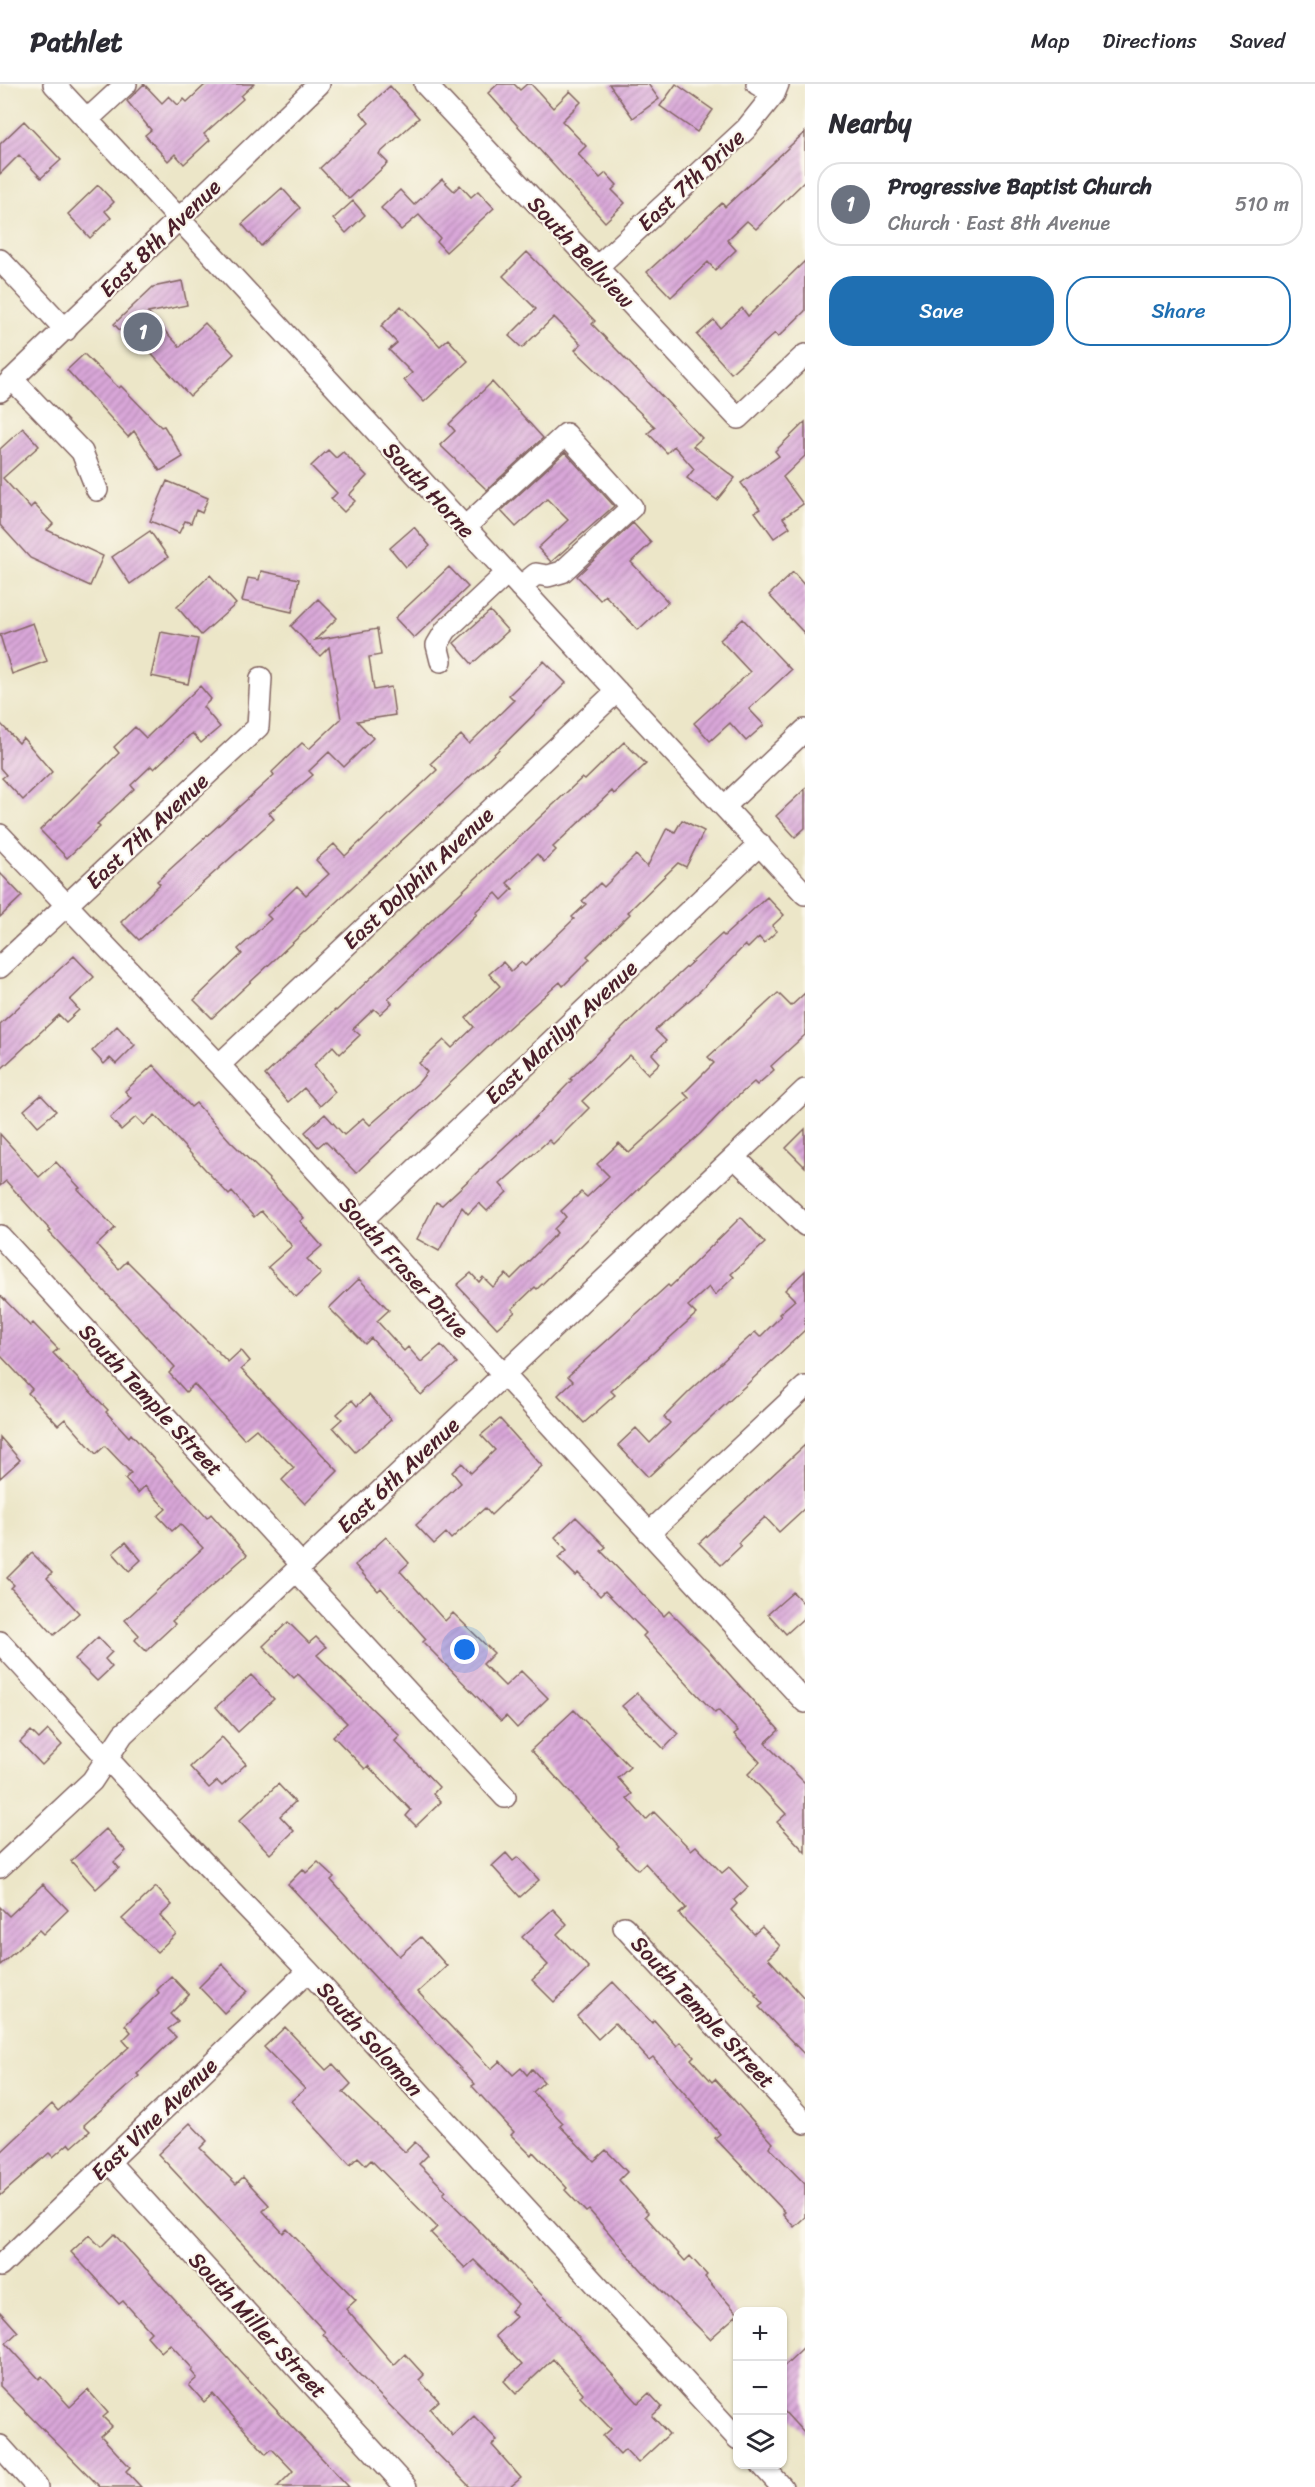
<!DOCTYPE html>
<meta charset="utf-8">
<style>
:root{--surface:#fff;--page:#f2f2f3;--text:#2b2b33;--muted:#7c7c81;--line:#e1e1e2;--accent:#1f6fb2}
body{margin:0;font-family:Sriracha,sans-serif;background:var(--page);color:var(--text)}
.controls{position:absolute;right:18px;bottom:18px;display:grid;overflow:hidden;border-radius:12px;box-shadow:0 2px 4px #0004}
.controls button{width:54px;height:54px;display:grid;place-items:center;padding:0;border:0;border-bottom:2px solid var(--line);background:var(--surface);color:var(--text);font:30px sans-serif}
.you{position:absolute;left:465px;top:1566px;width:21px;height:21px;margin:-15px;border:4px solid #fff;border-radius:50%;background:#1a73e8;box-shadow:0 0 0 9px #1a73e833}
.badge{display:grid;place-items:center;width:39px;height:39px;border-radius:50%;background:var(--accent);color:#fff;font-size:20px;font-weight:700}
.pin{position:absolute;translate:-50% -50%;border:3px solid #fff;box-shadow:0 2px 6px #0006}
.list{margin:0;padding:0;list-style:none}
h2{display:flex;justify-content:space-between;align-items:center;height:78px;margin:0;padding:0 24px;font-size:26px}
h2 small{font-size:20px;font-weight:400;color:var(--muted)}
.list li{display:grid;grid-template-columns:39px 1fr auto;gap:18px;align-items:center;box-sizing:border-box;height:84px;margin:0 12px 12px;padding:0 12px;border:2px solid var(--line);border-radius:24px}
.list b{display:block;font-size:22px;white-space:nowrap}
.list p{margin:0;font-size:20px;white-space:nowrap;color:var(--muted)}
.list em{font-size:20px;font-style:normal;color:var(--muted)}
.actions{display:flex;gap:12px;padding:18px 24px}
.actions a{flex:1;padding:14px 0;border:2px solid var(--accent);border-radius:24px;text-align:center;font-size:21px;color:var(--accent)}
.actions .main{background:var(--accent);color:#fff}
.icon{flex:none;width:33px;height:33px;fill:none;stroke:currentColor;stroke-width:2;stroke-linecap:round;stroke-linejoin:round}
.map{position:relative;flex:none;width:805px;height:2403px;overflow:hidden}
header{display:flex;align-items:center;gap:36px;box-sizing:border-box;height:84px;padding:0 30px;background:var(--surface);border-bottom:2px solid var(--line)}
header strong{font-size:28px}
nav{display:flex;gap:33px;margin-inline-start:auto;font-size:21px}
main{display:flex}
aside{flex:1;background:var(--surface)}
.map>svg:first-child{display:block}
.building{fill:url(#building-hatch)}
.lines{fill:none;stroke-linecap:round;stroke-linejoin:round}
.minor-casing{stroke:#836562;stroke-width:24}
.minor{stroke:#fff;stroke-width:21}
.labels{text-anchor:middle;dominant-baseline:central;stroke-width:4.5;stroke-linejoin:round;paint-order:stroke}
.street-label{font-size:22px;fill:#4a1f2b;stroke:#fbf7ec}
</style>
<header>
<strong>Pathlet</strong>
<nav><a>Map</a><a>Directions</a><a>Saved</a></nav>
</header>
<main>
<div class="map">
<svg width="805" height="2403" viewBox="0 0 805 2403">
<defs>
<pattern id="building-hatch" width="6" height="6" patternUnits="userSpaceOnUse" patternTransform="scale(1.5)"><rect width="6" height="6" fill="#d9a7d9"/><path d="M-1 1l2-2M0 6l6-6M5 7l2-2" fill="none" stroke="#b287b0"/></pattern>
</defs>
<rect width="100%" height="100%" fill="#fbf7ec"/>
<filter id="ink" filterUnits="userSpaceOnUse"><feTurbulence type="fractalNoise" baseFrequency=".0167" numOctaves="2"/><feDisplacementMap in="SourceGraphic" scale="12" xChannelSelector="R" yChannelSelector="G"/><feConvolveMatrix kernelMatrix="1 2 1 2 8 2 1 2 1" color-interpolation-filters="sRGB"/></filter>
<filter id="wash" filterUnits="userSpaceOnUse"><feTurbulence type="fractalNoise" baseFrequency=".008" numOctaves="4" result="noise"/><feDisplacementMap in="SourceGraphic" scale="24" xChannelSelector="R" yChannelSelector="G"/><feGaussianBlur stdDeviation="1.35" result="paint"/><feColorMatrix in="noise" values="0 0 0 0 0 0 0 0 0 0 0 0 0 0 0 0 0 1.4 0 .05"/><feComposite in="paint" operator="in"/></filter>
<g filter="url(#wash)">
<rect width="100%" height="100%" fill="#ece6c8"/>
<g id="blocks">
<path class="building" d="M144 0 162 19 169 12 178 21 184 15 187 18 206 0H254L241 12 243 15 204 50 210 56 184 80 175 70 168 77 145 51 151 46 127 17Z
M498 0H514L520 6 527 0H531L553 24 570 7 581 18 562 37 586 62 578 70 600 94 606 89 617 101 612 106 625 119 605 138 488 9Z
M609 0H648L659 15 633 34Z
M676 0 713 26 697 48 660 22Z
M390 2 419 34 379 70 388 79 349 115 320 84 369 39 361 29Z
M24 37 61 76 41 94 19 71 0 90V60Z
M805 48V97L756 145 747 137 727 156 736 166 715 186 708 178 671 213 647 188 722 119 725 123Z
M442 95 454 107 460 101 471 113 478 107 494 124 446 168 437 158 440 154 419 131 401 146 381 124 400 106 414 121Z
M98 101 114 118 105 127 111 134 90 154 68 130Z
M282 104 300 124 261 162 242 140Z
M353 117 365 131 346 149 333 135Z
M527 168 595 237 592 240 702 354 693 362 735 394 717 416 687 394 694 385 674 362 667 369 648 349 655 343 575 266 581 260 554 233 522 264 509 252 536 225 503 192Z
M805 177V227L778 253 775 249 731 289 697 251 714 236 720 244 742 224 748 232Z
M182 197 187 221 148 229 180 263 205 239 234 270 190 312 145 263 139 267 114 240 153 203Z
M401 222 440 262 448 255 468 277 424 318 404 296 412 289 389 266 397 259 381 242Z
M84 270 119 304 121 302 161 343 164 342 183 373 160 387 134 347 128 353 67 286Z
M492 298 543 354 487 406 440 361 455 347 449 340Z
M805 338V372L783 393 803 420 783 434 790 443 774 454 755 428 760 425 741 399 779 372 775 367Z
M23 344 39 362 3 394 30 424 34 420 53 440 47 446 103 472 90 502 30 474 0 441V365Z
M328 366 336 374 343 368 367 392 349 411 355 417 344 428 331 415 337 409 311 382Z
M565 368 614 422 551 478 538 464 568 436 547 415 516 443 501 427Z
M167 397 208 414 202 429 196 426 191 439 185 437 179 449 150 437Z
M633 439 651 459 631 478 668 518 638 546 605 511 600 516 577 492Z
M414 443 430 462 406 483 390 464Z
M150 447 168 473 130 500 112 473Z
M449 483 468 503 414 554 395 534Z
M261 487 299 495 292 528 242 517 248 494 259 496Z
M793 488 805 502V550L769 511Z
M210 491 236 520 201 551 177 523Z
M318 515 337 534 315 556 377 545 381 571 369 573 374 606 391 603 395 631 357 637 373 654 344 683 329 668 309 687 313 691 269 729 274 735 139 856 121 838 160 800 157 797 274 691 272 688 302 659 309 665 341 635 329 563 320 572 291 542Z
M490 527 508 547 472 580 454 559Z
M743 535 791 586 749 625 764 641 746 657 730 639 710 657 694 639 750 588 720 556Z
M33 539 47 577 12 590 0 551Z
M161 548 198 555 188 600 151 592Z
M544 577 566 599 488 676 212 934 194 916 242 870 238 865 271 835 267 831 297 802 306 811 329 790 316 776 334 760 345 772 437 686 431 679 461 651 469 660 514 616 509 611Z
M200 602 211 615 203 623 220 643 201 659 192 649 154 685 151 682 131 701 134 705 97 740 100 743 67 774 40 746 119 669 114 663 135 643 146 654Z
M0 639 19 659 23 654 52 688 23 716 2 694 6 691 0 684Z
M624 658 646 680 614 710 612 707 553 763 556 766 544 778 537 770 507 799 513 805 502 816 496 809 475 828 477 830 388 915 392 919 380 930 374 925 353 945 360 951 340 970 333 962 314 981 335 1008 320 1022 304 1004 288 1018 265 991 335 926 336 927 539 734 582 694 585 696Z
M805 705V744L795 753 776 732Z
M682 736 704 747 686 783 678 779 628 828 630 830 587 872 590 875 563 902 560 898 506 946 356 1089 325 1057 318 1063 305 1048 325 1030 344 1051 363 1034 370 1041 418 999 427 988 419 979 444 956 452 964 474 943 466 934 500 902 489 890 503 878 511 887 521 878 525 882 574 835 572 833 586 820 582 817 600 799 604 803 636 771 647 783 667 744 675 748Z
M0 789 22 812 0 833Z
M767 813 784 831 772 842 777 847 764 859 759 853 748 864 745 861 700 907 655 946 666 957 652 970 660 979 648 990 630 971 582 1017 589 1024 553 1060 549 1056 500 1100 507 1108 487 1127 479 1119 468 1130 462 1123 439 1167 417 1155 436 1118 442 1121 531 1038 572 996 570 995 651 916 722 850 724 852Z
M74 872 94 893 70 916 79 926 66 938 59 931 0 986V940Z
M778 909 791 922 805 909V951L771 982 774 986 757 1001 754 998 730 1019 700 1050 651 1093 537 1205 535 1203 512 1225 515 1228 497 1244 457 1201 471 1189 479 1198 483 1193 493 1203 506 1190 511 1195 557 1149 554 1145 566 1133 561 1127 581 1108 587 1113 609 1092 597 1080 619 1059 629 1069 666 1035 689 1014 684 1009 714 979 708 973Z
M117 942 135 961 116 980 110 974 104 980 92 967Z
M153 981 191 1023 196 1019 230 1057 269 1095 304 1134 300 1137 322 1162 307 1175 321 1190 296 1213 268 1183 292 1162 261 1127 254 1133 232 1108 229 1111 155 1031 144 1041 136 1033 121 1046 110 1034 131 1014 125 1007Z
M41 1011 56 1027 38 1042 24 1026Z
M805 1045V1083L786 1064Z
M0 1050 39 1093 56 1078 80 1104 78 1105 115 1144 97 1161 119 1185 127 1177 228 1278 241 1266 250 1277 241 1285 338 1387 305 1420 282 1396 294 1384 256 1345 244 1355 194 1300 186 1308 169 1289 175 1283 49 1148 51 1147 6 1097 0 1102Z
M741 1133 765 1159 731 1190 734 1193 715 1211 709 1203 688 1222 696 1230 611 1307 615 1311 584 1339 558 1311 573 1297 568 1292 668 1201 670 1203Z
M805 1187V1246L648 1393 618 1361 636 1344 650 1359 670 1339 664 1333 691 1306 755 1248 760 1253 781 1232 779 1230 795 1216 785 1206Z
M359 1195 389 1226 377 1237 404 1267 408 1263 421 1278 441 1261 457 1279 421 1311 371 1254 365 1260 329 1224Z
M0 1211 30 1242 33 1239 58 1265 53 1269 108 1326 106 1328 129 1353 131 1350 207 1434 211 1430 247 1471 172 1537 175 1540 146 1567 135 1556 139 1551 125 1536 203 1464 180 1440 172 1447 158 1432 166 1425 145 1402 138 1409 125 1395 131 1389 105 1362 96 1370 65 1335 58 1341 28 1309 32 1305 0 1271Z
M369 1311 391 1336 355 1368 333 1343 342 1335 337 1330 352 1316 357 1322Z
M500 1335 542 1382 491 1431 485 1424 451 1455 446 1449 434 1460 416 1441 461 1399 452 1388 462 1379 471 1389 495 1366 481 1351Z
M0 1353 20 1376 0 1394Z
M805 1361V1424L779 1448 765 1433 738 1459 741 1462 721 1481 699 1459Z
M576 1433 606 1463 601 1467 664 1532 669 1527 707 1565 779 1646 765 1659 805 1699V1768L777 1738 786 1730 748 1690 760 1678 734 1650 738 1647 718 1626 715 1629 689 1602 643 1552 646 1549 605 1507 600 1512 578 1489 576 1492 558 1474 567 1466 555 1453Z
M386 1453 409 1479 400 1487 445 1537 453 1529 494 1569 483 1580 505 1602 521 1587 548 1614 517 1644 506 1632 501 1637 423 1558 426 1555 381 1504 378 1507 355 1481Z
M126 1458 141 1476 129 1487 113 1469Z
M32 1469 52 1489 47 1494 79 1529 54 1551 11 1504 14 1501 7 1494Z
M793 1508 805 1521V1533L786 1550 768 1530Z
M288 1538 309 1559 316 1553 326 1563 317 1571 400 1652 395 1657 439 1703 433 1710 441 1718 416 1742 406 1732 411 1726 368 1682 365 1685 333 1652 347 1639 298 1590 294 1594 263 1562Z
M98 1553 112 1568 105 1575 112 1583 97 1597 75 1575Z
M251 1591 274 1615 238 1648 216 1623Z
M637 1609 678 1650 664 1665 622 1622Z
M574 1626 630 1683 618 1694 632 1710 627 1714 646 1736 654 1728 691 1766 696 1762 722 1789 729 1783 748 1803 734 1816 737 1820 731 1826 754 1850 762 1843 780 1862 768 1874 805 1915V1971L759 1923 763 1920 755 1911 757 1910 679 1830 686 1824 645 1779 638 1786 617 1764 619 1762 531 1666Z
M48 1646 62 1661 42 1681 20 1658 31 1647 39 1655Z
M222 1653 246 1680 222 1702 217 1697 209 1704 190 1683Z
M278 1700 295 1718 280 1732 294 1747 270 1770 239 1737Z
M106 1745 126 1767 114 1778 119 1784 96 1805 71 1777Z
M506 1769 513 1777 518 1773 539 1796 520 1813 492 1782Z
M318 1778 334 1793 331 1796 399 1872 421 1853 447 1882 418 1908 491 1985 500 1977 513 1991 521 1984 527 1991 532 1985 544 1998 533 2008 563 2039 560 2042 594 2077 606 2066 627 2088 619 2096 648 2129 645 2132 685 2177 690 2172 707 2191 705 2193 738 2230 710 2255 645 2190 589 2126 586 2128 565 2106 567 2104 533 2068 531 2071 511 2051 514 2048 472 2002 475 2000 288 1800 303 1785 306 1789Z
M43 1800 68 1826 43 1850 39 1846 0 1881V1823L9 1832Z
M156 1803 172 1821 160 1832 176 1850 157 1868 122 1835Z
M553 1825 567 1840 557 1850 589 1884 554 1918 532 1896 548 1881 522 1853Z
M222 1880 248 1907 224 1929 199 1903Z
M171 1892 189 1911 170 1930 178 1938 168 1945 176 1953 137 1990 139 1992 84 2041 90 2047 72 2063 69 2059 53 2073 49 2069 0 2112V2069L52 2020 58 2027 129 1963 123 1956 131 1948 125 1941 159 1909 157 1906Z
M613 1898 652 1939 654 1936 677 1962 681 1958 694 1972 691 1975 712 1998 715 1995 773 2059 769 2063 805 2100V2133L794 2143 783 2130 785 2128 715 2054 720 2050 653 1973 649 1976 615 1939 598 1955 577 1932Z
M285 1943 326 1986 333 1980 351 2000 343 2008 405 2068 415 2058 428 2071 419 2080 446 2107 443 2110 561 2231 559 2232 638 2319 649 2309 662 2323 652 2332 669 2350 638 2379 625 2365 620 2370 603 2352 611 2345 580 2313 583 2309 553 2275 516 2310 504 2297 522 2281 495 2252 516 2233 511 2227 518 2220 474 2176 465 2184 431 2149 437 2143 371 2076 366 2081 358 2073 350 2081 291 2017 305 2005 264 1963Z
M190 2039 207 2057 200 2064 236 2100 243 2093 269 2121 263 2127 283 2149 287 2145 356 2216 346 2225 394 2281 405 2270 424 2291 419 2296 439 2317 430 2325 453 2352 474 2332 497 2356 492 2361 521 2394 510 2403H470L354 2285 323 2250 325 2248 158 2070Z
M114 2150 263 2312 349 2403H277L293 2387 272 2365 266 2370 213 2310 204 2318 189 2301 197 2294 191 2287 193 2285 170 2260 161 2268 147 2252 151 2248 123 2217 119 2220 71 2168 89 2151 101 2163Z
M0 2228 18 2248 6 2259 39 2295 42 2292 70 2323 88 2306 108 2329 103 2333 112 2342 101 2352 130 2383 126 2387 141 2403H100L0 2302Z
M805 2262V2350L783 2326V2283Z"/>
</g>
</g>
<g filter="url(#ink)">
<use href="#blocks" fill-opacity="0" stroke="#836562" stroke-width="1.5"/>
<g class="lines">
<g class="minor-casing">
<path id="minor" d="M54 0 805 810
M425 0 738 334 805 271
M757 0 774 10
M87 36 126 0
M0 176 66 246
M596 184 746 45 774 10 778 0
M12 295 82 368 97 406
M0 307 319 0
M464 444 566 350 632 423 562 488 548 492 536 490 520 503
M441 577 437 561 446 546 507 489
M725 722 805 646
M0 751 219 981 805 1618
M0 883 258 643 261 594
M219 981 617 607
M734 1073 805 1141
M362 1136 760 760
M0 1152 302 1481
M649 1449 805 1303
M296 1487 505 1713
M0 1558 190 1764 308 1887 738 2355
M0 1783 92 1697 123 1650 805 1006
M624 1843 805 2039
M109 2078 406 2403
M0 2182 308 1887
M0 2362 37 2403
M761 2380 782 2403"/>
</g>
<use href="#minor" class="minor"/>
</g>
</g>
<g class="labels">
<g class="street-label">
<text transform="translate(691 96) rotate(-43)">East 7th Drive</text>
<text transform="translate(160 154) rotate(-44)">East 8th Avenue</text>
<text transform="translate(581 168) rotate(47)">South Bellview</text>
<text transform="translate(429 406) rotate(47)">South Horne</text>
<text transform="translate(147 747) rotate(-43)">East 7th Avenue</text>
<text transform="translate(418 794) rotate(-43)">East Dolphin Avenue</text>
<text transform="translate(561 948) rotate(-43)">East Marilyn Avenue</text>
<text transform="translate(404 1183) rotate(48)">South Fraser Drive</text>
<text transform="translate(151 1316) rotate(47)">South Temple Street</text>
<text transform="translate(398 1391) rotate(-43)">East 6th Avenue</text>
<text transform="translate(703 1928) rotate(47)">South Temple Street</text>
<text transform="translate(370 1955) rotate(48)">South Solomon</text>
<text transform="translate(154 2035) rotate(-44)">East Vine Avenue</text>
<text transform="translate(258 2241) rotate(47)">South Miller Street</text>
</g>
</g>
</svg>
<div class="controls">
<button>+</button>
<button>−</button>
<button><svg class="icon" aria-label="layers" viewBox="0 0 24 24"><path d="M12 4l9 5-9 5-9-5zM3 14l9 5 9-5"/></svg></button>
</div>
<div class="you"></div>
<div class="pin badge" style="left:143px;top:248px;background:#6b7280">1</div>
</div>
<aside>
<h2>Nearby<small></small></h2>
<ul class="list">
<li><span class="badge" style="background:#6b7280">1</span><div><b>Progressive Baptist Church</b><p>Church · East 8th Avenue</p></div><em>510 m</em></li>
</ul>
<div class="actions"><a class="main">Save</a><a>Share</a></div>
</aside>
</main>
